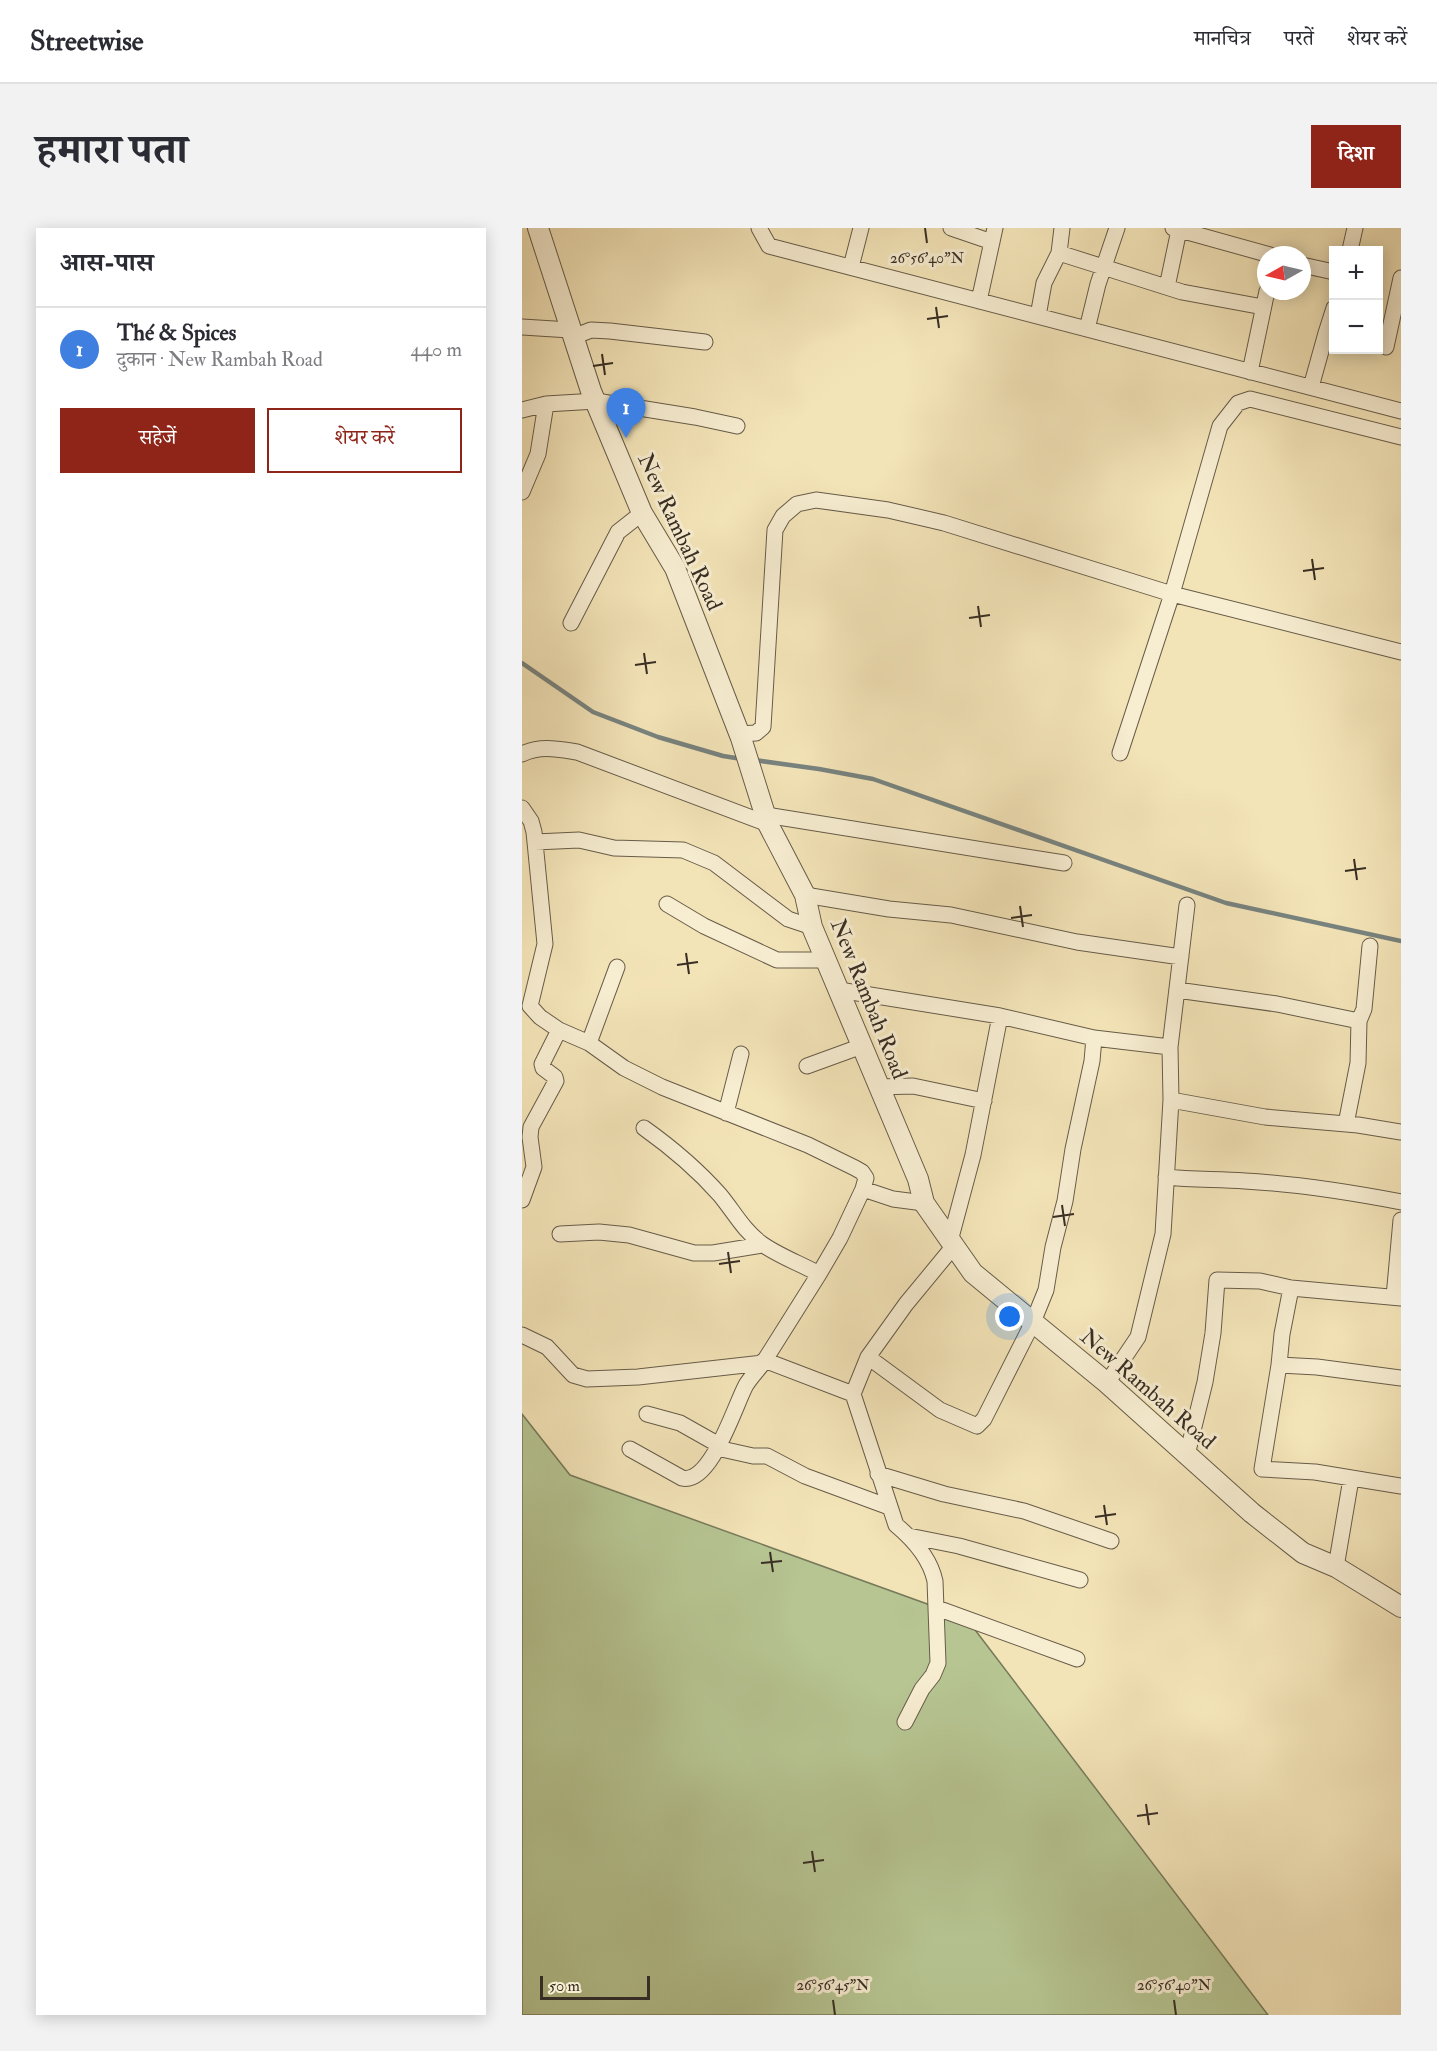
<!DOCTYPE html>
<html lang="hi">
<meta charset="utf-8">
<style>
:root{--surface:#fff;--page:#f2f2f3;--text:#2b2b33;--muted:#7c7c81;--line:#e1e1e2;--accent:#8f2418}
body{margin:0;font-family:"IM FELL Double Pica","Noto Serif Devanagari",serif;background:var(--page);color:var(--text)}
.controls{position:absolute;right:18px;top:18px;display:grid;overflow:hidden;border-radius:0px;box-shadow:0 3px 15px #0003}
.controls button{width:54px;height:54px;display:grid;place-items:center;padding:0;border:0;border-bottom:2px solid var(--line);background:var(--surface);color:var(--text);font:30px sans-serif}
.compass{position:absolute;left:735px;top:18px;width:54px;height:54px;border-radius:50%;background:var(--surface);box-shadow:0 3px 15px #0003;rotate:262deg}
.scale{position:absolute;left:18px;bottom:15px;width:110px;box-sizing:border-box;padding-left:6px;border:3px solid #382e24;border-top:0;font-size:16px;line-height:21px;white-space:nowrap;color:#382e24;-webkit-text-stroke:4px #f7edd1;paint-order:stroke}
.you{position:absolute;left:488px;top:1089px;width:21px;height:21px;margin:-15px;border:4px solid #fff;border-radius:50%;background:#1a73e8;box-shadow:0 0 0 9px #1a73e833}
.badge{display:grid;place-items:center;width:39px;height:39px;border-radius:50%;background:var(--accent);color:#fff;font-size:20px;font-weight:700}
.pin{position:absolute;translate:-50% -50px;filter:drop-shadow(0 2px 3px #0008)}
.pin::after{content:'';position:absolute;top:32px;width:21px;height:18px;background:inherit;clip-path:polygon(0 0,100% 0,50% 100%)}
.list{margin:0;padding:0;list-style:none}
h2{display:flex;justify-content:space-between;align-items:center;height:78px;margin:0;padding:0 24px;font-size:26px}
h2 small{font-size:20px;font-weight:400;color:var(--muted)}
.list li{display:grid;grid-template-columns:39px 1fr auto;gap:18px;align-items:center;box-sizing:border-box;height:84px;padding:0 24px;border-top:2px solid var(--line)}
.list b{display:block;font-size:22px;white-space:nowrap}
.list p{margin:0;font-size:20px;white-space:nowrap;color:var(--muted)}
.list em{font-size:20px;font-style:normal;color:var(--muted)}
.actions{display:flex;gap:12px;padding:18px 24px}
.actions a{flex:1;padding:14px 0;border:2px solid var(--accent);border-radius:0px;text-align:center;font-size:21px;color:var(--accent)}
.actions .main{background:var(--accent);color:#fff}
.map{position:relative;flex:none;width:879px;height:1787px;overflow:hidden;border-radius:0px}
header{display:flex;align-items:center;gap:36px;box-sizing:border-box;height:84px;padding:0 30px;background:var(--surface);border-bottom:2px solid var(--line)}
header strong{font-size:28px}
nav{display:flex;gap:33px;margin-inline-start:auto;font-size:21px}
.intro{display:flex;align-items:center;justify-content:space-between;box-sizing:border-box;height:144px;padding:0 36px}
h1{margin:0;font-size:42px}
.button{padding:15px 27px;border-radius:0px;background:var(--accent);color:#fff;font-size:21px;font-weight:700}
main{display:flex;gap:36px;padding:0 36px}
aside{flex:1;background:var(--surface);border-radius:0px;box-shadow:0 3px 15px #0003}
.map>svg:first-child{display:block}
.green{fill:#b6c592;stroke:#777a5b;stroke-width:1.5}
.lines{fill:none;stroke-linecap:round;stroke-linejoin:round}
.stream{stroke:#78837f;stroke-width:4.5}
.minor-casing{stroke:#675c49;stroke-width:17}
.tertiary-casing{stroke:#675c49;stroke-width:22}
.minor{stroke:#f7edd1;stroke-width:15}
.tertiary{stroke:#f7edd1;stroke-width:20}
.ticks{fill:none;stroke:#382e24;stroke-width:2}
.labels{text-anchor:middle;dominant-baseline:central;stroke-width:6;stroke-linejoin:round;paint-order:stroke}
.street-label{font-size:22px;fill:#382e24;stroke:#f7edd1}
.ticks-label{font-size:15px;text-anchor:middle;fill:#382e24;stroke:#f7edd1;stroke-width:6;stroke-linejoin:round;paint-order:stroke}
</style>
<header>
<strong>Streetwise</strong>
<nav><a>मानचित्र</a><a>परतें</a><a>शेयर करें</a></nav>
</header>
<div class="intro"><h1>हमारा पता</h1><a class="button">दिशा</a></div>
<main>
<aside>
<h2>आस-पास<small></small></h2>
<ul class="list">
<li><span class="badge" style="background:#3f7fe0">1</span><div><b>Thé &amp; Spices</b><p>दुकान · New Rambah Road</p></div><em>440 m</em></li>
</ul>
<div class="actions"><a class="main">सहेजें</a><a>शेयर करें</a></div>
</aside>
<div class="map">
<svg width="879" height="1787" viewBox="0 0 879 1787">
<rect width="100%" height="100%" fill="#f3e4b8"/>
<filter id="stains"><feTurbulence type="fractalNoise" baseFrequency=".00333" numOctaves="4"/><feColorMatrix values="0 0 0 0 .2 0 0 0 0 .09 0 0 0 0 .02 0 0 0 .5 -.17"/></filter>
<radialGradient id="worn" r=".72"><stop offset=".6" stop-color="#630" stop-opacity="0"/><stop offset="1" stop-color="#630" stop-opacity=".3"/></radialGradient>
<path class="green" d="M0 1186 48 1247 444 1390 746 1787H0Z"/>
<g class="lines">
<path class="stream" d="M0 435 71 484 136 509 201 528 220 531
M232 532 297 541 351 551 704 675 879 713"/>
<g class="minor-casing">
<path id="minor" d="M237 0 247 18 879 183
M429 0 470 14
M651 0 748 27
M828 22 833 0
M537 25 660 64 741 79
M780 37 812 44
M329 39 339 0
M645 59 657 2
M457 73 473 0
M812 80 804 105 812 107
M516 88 522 55 537 25 540 0
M0 99 48 102
M565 101 576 56 595 0
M51 109 69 102 88 103 183 114
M864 119 879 50
M728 144 745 63
M789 159 804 105
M0 182 24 176
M0 264 16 226 24 176 74 173 173 189 215 198
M49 395 96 304 120 285
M217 506 234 505 241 499 253 302 261 288 275 276 294 272 366 282 422 295 650 366 698 198 716 175 728 171 879 209
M598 525 650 366 879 424
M0 526C18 517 36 521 55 524L246 596
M0 580 9 593 12 604 23 716 8 778 18 789 37 802 67 815 102 840 140 859 286 917 333 940 340 944 344 950 341 961
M244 587 542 635
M13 614 57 612 92 620 161 622 192 635 266 691 290 699
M283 667 367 681 429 687 555 714 659 729
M145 676 182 698 255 732H305
M317 762 478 788 572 810 648 819 649 872 641 1006 616 1109 585 1155
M655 762 755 776 837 793
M67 815 95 739
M648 819 665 677
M285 838 340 818
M357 859 391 858 462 873
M649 872 743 889 836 897 879 904
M204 885 219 826
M824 896 836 835 837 793 842 781 848 718
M122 900C150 920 175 941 198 967 212 984 222 1003 240 1016 257 1028 279 1036 297 1046
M644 949C670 952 696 951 723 953 775 956 827 964 879 974
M0 972 12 939 8 909 9 899 34 853 33 849 21 840 20 836 37 802
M38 1006 77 1004 107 1007 172 1025H191L240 1017
M428 1013 451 927 478 788
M769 1060 760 1106 757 1137 740 1241 793 1244 879 1258
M872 1069 879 992
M0 1107 25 1119 51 1147 65 1151 116 1149 241 1135 297 1046 318 1010 341 961 371 971 402 975
M346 1129 418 1182 455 1198 462 1191 511 1094 524 1062 531 1019 543 973 551 921 570 833 572 810
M242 1132 331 1166
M757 1137 795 1139 879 1150
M125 1186 158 1195 197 1217
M195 1220 231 1228H245L283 1248 367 1279
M108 1221 160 1250C189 1257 213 1177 224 1157 229 1149 236 1142 241 1135
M665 1227 683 1154 691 1105 695 1052 738 1053 769 1060 879 1070
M356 1246 422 1266 502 1283 589 1313
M387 1308 437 1318 558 1352
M814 1339 829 1251
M415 1380 555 1431
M383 1494 400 1461 411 1447 416 1435 413 1353C408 1330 392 1312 374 1297L331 1166 346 1129 384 1076 431 1019"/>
</g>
<g class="tertiary-casing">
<path id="tertiary" d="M16 0 69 163 120 285 153 340 219 510 246 596 283 667 290 699 396 951 402 975 451 1045 585 1155 730 1285 781 1325 814 1339 879 1379"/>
</g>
<use href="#minor" class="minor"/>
<use href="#tertiary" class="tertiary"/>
</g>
<path class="ticks" d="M403 0 405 15M414 79 417 100M405 91 426 88M80 126 83 147M71 138 91 135M790 331 793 352M781 343 802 340M456 378 459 399M447 390 468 387M122 425 125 446M113 437 134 434M832 631 835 652M823 643 844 640M498 678 501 699M489 690 510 687M164 725 167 746M155 737 176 734M540 977 543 998M531 989 552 986M206 1024 209 1045M197 1036 218 1033M582 1277 585 1297M573 1289 594 1286M248 1324 251 1344M239 1335 260 1333M624 1576 627 1597M615 1588 636 1585M290 1623 293 1644M281 1635 302 1632M311 1772 313 1787M652 1772 654 1787"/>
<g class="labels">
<g class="street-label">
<text transform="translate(158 304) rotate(65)">New Rambah Road</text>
<text transform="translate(347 771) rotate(68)">New Rambah Road</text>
<text transform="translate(626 1161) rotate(41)">New Rambah Road</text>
</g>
</g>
<g class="ticks-label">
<text x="405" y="35">26°56'40"N</text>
<text x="311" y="1762">26°56'45"N</text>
<text x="652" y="1762">26°56'40"N</text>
</g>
<rect width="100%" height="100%" filter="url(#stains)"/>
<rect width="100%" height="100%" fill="url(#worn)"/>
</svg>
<div class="controls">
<button>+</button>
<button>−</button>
</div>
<svg class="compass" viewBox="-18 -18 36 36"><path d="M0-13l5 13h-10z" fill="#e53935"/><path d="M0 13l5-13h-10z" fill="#7c7c81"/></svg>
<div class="scale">50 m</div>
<div class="you"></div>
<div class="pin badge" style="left:104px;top:210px;background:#3f7fe0">1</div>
</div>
</main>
